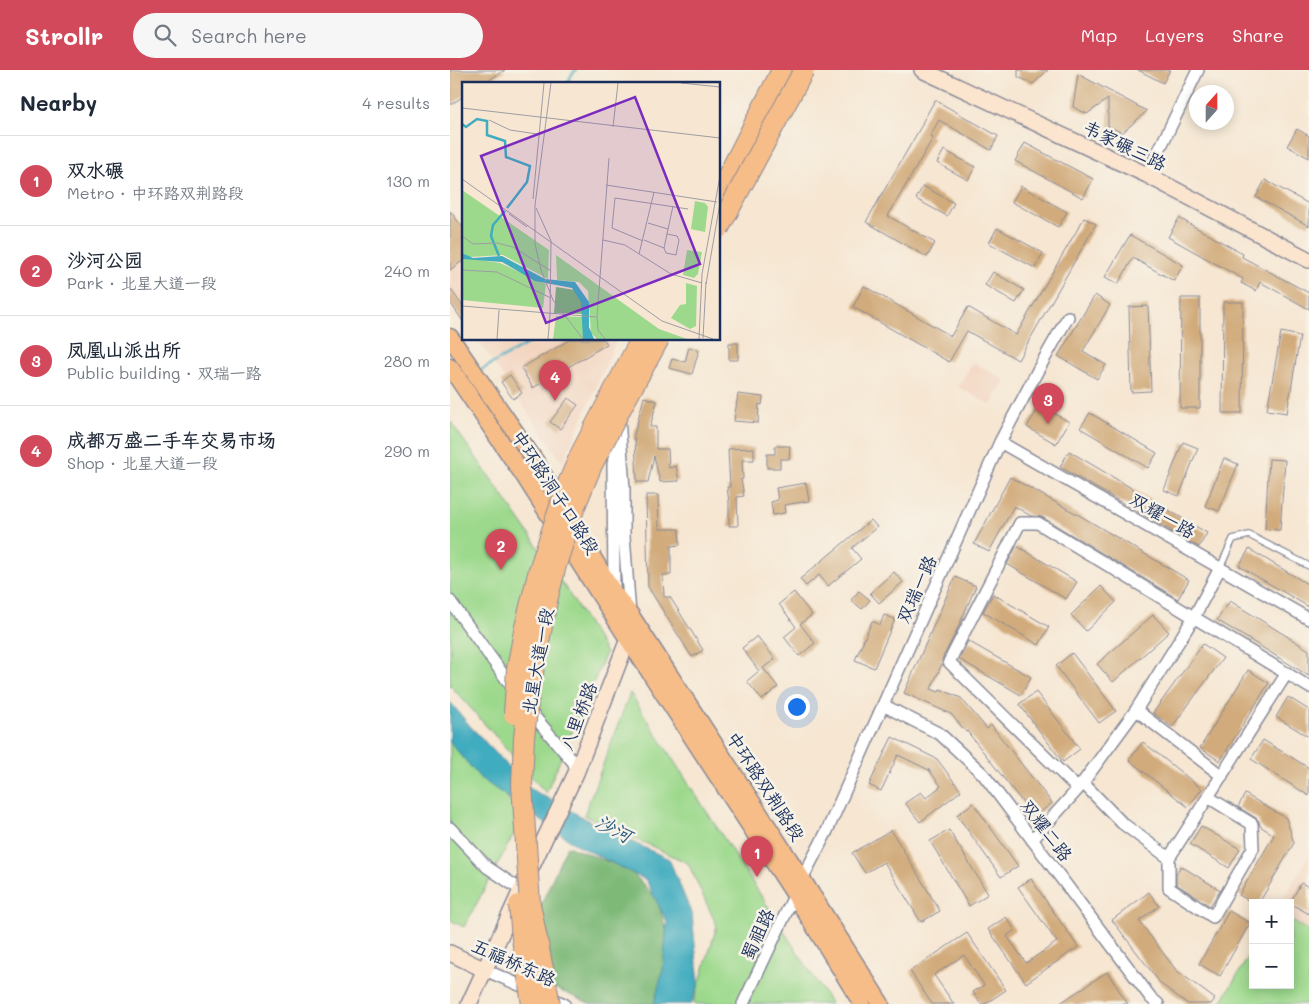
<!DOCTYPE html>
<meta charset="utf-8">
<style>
:root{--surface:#fff;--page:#f6f6f7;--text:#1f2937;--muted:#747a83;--line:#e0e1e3;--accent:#d1495b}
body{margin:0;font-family:Mali,"LXGW WenKai TC",sans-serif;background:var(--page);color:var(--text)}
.controls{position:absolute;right:15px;bottom:15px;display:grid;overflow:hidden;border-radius:0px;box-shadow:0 2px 12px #0003}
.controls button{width:45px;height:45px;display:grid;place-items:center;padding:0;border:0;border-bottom:1px solid var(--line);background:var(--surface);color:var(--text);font:25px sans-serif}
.compass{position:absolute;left:739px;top:15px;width:45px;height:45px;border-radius:50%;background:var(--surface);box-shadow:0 2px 12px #0003;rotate:21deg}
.you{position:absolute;left:346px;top:636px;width:18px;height:18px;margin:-12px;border:4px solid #fff;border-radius:50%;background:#1a73e8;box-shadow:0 0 0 8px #1a73e833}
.badge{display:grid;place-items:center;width:32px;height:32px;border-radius:50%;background:var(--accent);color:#fff;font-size:16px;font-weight:700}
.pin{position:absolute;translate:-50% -41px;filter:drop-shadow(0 1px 2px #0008)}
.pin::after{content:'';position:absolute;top:26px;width:18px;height:15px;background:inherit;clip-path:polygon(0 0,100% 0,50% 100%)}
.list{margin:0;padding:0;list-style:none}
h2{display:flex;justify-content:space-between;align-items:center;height:65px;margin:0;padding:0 20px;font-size:21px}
h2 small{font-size:16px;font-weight:400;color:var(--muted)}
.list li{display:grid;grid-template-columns:32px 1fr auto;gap:15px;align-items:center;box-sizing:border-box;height:90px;padding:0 20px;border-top:1px solid var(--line)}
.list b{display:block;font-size:19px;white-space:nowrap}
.list p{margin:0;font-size:16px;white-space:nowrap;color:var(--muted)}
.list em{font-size:16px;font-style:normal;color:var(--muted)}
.icon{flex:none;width:28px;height:28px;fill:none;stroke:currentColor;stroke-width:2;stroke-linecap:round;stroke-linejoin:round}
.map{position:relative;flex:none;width:859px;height:934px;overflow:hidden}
header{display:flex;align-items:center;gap:30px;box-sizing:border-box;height:70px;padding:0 25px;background:var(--accent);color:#fff}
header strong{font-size:24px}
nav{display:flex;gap:28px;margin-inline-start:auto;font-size:18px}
.search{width:350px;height:45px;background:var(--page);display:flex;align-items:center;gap:12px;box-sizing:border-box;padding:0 18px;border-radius:28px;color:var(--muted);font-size:19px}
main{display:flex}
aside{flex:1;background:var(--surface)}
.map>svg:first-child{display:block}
.built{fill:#f3d4bf}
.green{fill:#9dd98d;stroke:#5c8476}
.forest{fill:#7eb978;stroke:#4c746b}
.water{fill:#40acbf;stroke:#2e6e8e}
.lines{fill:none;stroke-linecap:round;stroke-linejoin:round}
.stream{stroke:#40acbf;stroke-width:2.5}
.building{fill:#d1ab7b}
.lane-casing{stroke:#888a98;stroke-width:8}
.street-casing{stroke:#888a98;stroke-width:14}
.secondary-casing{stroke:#888a98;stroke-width:18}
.primary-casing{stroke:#888a98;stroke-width:19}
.highway-casing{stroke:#888a98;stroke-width:22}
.lane{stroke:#fff;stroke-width:5.5}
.street{stroke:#fff;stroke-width:11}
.secondary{stroke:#fce5cf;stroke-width:15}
.primary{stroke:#f7bd88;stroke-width:16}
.highway{stroke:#f7bd88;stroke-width:20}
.highway-bridge-casing{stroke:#888a98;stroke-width:22;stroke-linecap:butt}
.highway-bridge{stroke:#f7bd88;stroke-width:20}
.labels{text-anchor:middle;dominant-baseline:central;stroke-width:5;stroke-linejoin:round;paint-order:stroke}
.street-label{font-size:18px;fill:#1b2f5e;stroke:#f7f3e8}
.water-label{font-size:19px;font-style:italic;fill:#285b80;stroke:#f7f3e8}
.inset-river{fill:none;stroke:#40acbf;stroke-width:2.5}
.inset-road{fill:none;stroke:#9e9da4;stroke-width:1}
.view{fill:#7b2cbf;fill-opacity:0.15;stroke:#7b2cbf;stroke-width:2.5}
.inset-edge{fill:none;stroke:#1b2f5e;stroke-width:2.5}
</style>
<header>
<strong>Strollr</strong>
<div class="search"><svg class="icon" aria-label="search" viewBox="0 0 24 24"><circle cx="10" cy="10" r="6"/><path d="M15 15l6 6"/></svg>Search here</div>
<nav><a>Map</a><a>Layers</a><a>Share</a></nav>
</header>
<main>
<aside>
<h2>Nearby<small>4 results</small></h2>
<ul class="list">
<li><span class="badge">1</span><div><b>双水碾</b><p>Metro · 中环路双荆路段</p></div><em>130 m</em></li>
<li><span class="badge">2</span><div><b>沙河公园</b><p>Park · 北星大道一段</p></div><em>240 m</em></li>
<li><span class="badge">3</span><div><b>凤凰山派出所</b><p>Public building · 双瑞一路</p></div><em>280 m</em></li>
<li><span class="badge">4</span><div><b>成都万盛二手车交易市场</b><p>Shop · 北星大道一段</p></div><em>290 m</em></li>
</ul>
</aside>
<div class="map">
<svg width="859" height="934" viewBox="0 0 859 934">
<rect width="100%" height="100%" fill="#f7f3e8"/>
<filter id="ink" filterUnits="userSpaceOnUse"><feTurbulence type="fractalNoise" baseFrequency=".02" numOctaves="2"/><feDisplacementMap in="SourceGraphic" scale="10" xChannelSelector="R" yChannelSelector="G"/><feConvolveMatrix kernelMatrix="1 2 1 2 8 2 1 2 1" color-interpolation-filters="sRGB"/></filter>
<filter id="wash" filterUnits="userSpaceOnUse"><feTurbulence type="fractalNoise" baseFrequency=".0096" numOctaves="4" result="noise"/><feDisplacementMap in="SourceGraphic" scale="20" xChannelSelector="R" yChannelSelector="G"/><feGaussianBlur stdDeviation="1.12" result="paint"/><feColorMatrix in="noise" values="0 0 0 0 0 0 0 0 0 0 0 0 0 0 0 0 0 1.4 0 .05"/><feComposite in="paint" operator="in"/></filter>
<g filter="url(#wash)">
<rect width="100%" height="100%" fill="#f6e6d2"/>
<path class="built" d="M14 184V249L0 229V196Z
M27 269H167L113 393Z
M523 292 555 310 541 335 508 317Z
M859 785V861L840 850V833H831Z"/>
<path class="green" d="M0 351C54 427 108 503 156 583L96 723 0 615Z
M180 623 381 934H243L267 856 238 793 134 745Z
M0 670 74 745 14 857 0 850Z
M840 850 859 861V934H770L803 879V915H840Z"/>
<path class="forest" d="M117 776 180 800 207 829 217 862 220 903 209 934H141L62 900Z"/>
<path class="water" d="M0 632 20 656 79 718 158 761 219 789 242 845 249 913 241 934H204L213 900 217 852 196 810 125 774 30 708 0 672Z"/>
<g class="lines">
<path class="stream" d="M117 14 122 4 126 0
M31 300 86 269"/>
</g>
<g id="blocks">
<path class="building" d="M0 0H55L33 14H14V26L0 35Z
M568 0H598L583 14 568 7Z
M688 0H720L713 13Z
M628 4 665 24 697 41 672 63 658 56V29L637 44 623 37Z
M485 30 548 66 541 80 489 50 480 66 483 68 438 146 485 173 477 187 416 152 473 53H472Z
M847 59 859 66V88L837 76Z
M575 73 643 109 633 128 565 91Z
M494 80 525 97 518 110 487 93Z
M815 110 859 134V156L806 127Z
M473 116 504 133 497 146 466 129Z
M571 116 617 142 608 157 562 132Z
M0 141 14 159V190L0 200Z
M634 148 646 154 568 290 517 261 499 292 403 237 414 216 501 266 518 237 566 265Z
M729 148 793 184 792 187 859 223V239L810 212 806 221 791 213 793 209 718 167Z
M547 158 593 183 585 198 539 173Z
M680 165 733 195 724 211 683 188 668 214 655 207Z
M543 202 574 220 566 233 535 215Z
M0 218 14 238V253L0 232Z
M645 225 660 235 633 281 656 295 647 309 608 286Z
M731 228H750V338H730Z
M773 232H793L792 343H772Z
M698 236 701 321 681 322 679 237Z
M831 262 850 266 837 343 817 340Z
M121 269H154L157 274 83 318 71 298Z
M279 273H288V290H279Z
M239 277 249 280 242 304 219 298 222 289 235 292Z
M60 305 72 323 63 329 51 312Z
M288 324 313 327 312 335 309 334 308 353 284 351Z
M194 327 207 331 200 357H206V379H218L219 398 226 396 229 411 210 412 204 386 198 412H187L185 369H183Z
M118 328 128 335 110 359 100 352Z
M590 335 619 352 606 374 577 357Z
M640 343 707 383 698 398 630 358Z
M733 372 748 378 729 426 714 420Z
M325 376H340L339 389H330V398H317V384H325Z
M304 378V390H292L293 409H291L294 426 287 427 288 456H279V432L277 417H280L278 379Z
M619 381 757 463 749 477 610 397Z
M774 388 788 394 769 441 755 436Z
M819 389 835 390 830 460 815 459Z
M560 407 634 448 739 510 728 529 592 447 581 446 564 436 539 482 524 474Z
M356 413 359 431 334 435 335 443 323 445 321 432 328 430 326 418Z
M196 425H208L209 459H229L230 475 221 476V505H213L214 527H220L253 580 242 587 198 517Z
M421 450 427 457 402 478 411 489 378 516 369 505 356 516 350 509Z
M567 476 627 512 616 529 557 494Z
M799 479 859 515V537L789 496Z
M444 502 453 512 429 533 420 523Z
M505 507 526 516 506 562 492 589V594L481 619 489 622 490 619 511 628 537 659 541 655 602 733 584 747 517 661 516 662 501 644 454 623Z
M651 516 666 532 636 561 621 545Z
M409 521 420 530 412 539 401 530Z
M344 522 362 545 350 554 365 573 349 586 334 567 346 557 329 534Z
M543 524 599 557 589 575 533 542Z
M780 531 859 580V606L767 550Z
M434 545 445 549 424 598 405 590 422 551 430 555Z
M703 545 719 562 663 612 647 594Z
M307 566 325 589 313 598 328 617 312 630 297 611 309 601 292 578Z
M518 571 581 607 571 625 509 589Z
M753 574 773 588 722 657 703 643Z
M622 583 666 641 649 653 606 596Z
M798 600 819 613 770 691 750 678Z
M586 622 630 679 613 692 569 634Z
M838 627 859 640V667L826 647Z
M442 667 487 689 511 721 470 752 455 733 471 722 476 728 491 716 479 700 448 685 431 721 419 715Z
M813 670 859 698V726L801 689Z
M693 672 752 719 738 737 679 690Z
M795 724 836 748 844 773 809 833H803L789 825 824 765 810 756 809 751 806 748 788 737Z
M523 733 568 796 551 807 507 745Z
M751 756 790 779 779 798 740 774Z
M441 760 490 841 471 852 434 792 415 803 402 783Z
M499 760 538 824 519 836 480 771Z
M731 796 770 820 760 836 726 814V804Z
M581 809 628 877 576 913 538 859 556 847 565 860 557 866 576 893 607 872 568 817Z
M851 813 859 817V844L840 833Z
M699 822 709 836 689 851 726 900 765 929 761 934H738L711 914 662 850Z
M779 841 800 853 770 906 749 894Z
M517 863 556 920 535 934H531L523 922 534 915 514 885 484 905 504 934H482L460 901Z
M657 902 678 934H609Z"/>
</g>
</g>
<g filter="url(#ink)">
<use href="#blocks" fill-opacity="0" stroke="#888a98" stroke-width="1"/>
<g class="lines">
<g class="lane-casing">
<path id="lane" d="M770 498 783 469 799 465 859 496"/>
</g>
<g class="street-casing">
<path id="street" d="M697 105 748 0
M169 348 174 419V466L180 544
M550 372 859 549
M164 521 163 394 166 375
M0 531 65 621
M433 635 490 664 533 704 701 928 708 934
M77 638 124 693 126 703
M686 640 772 706
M633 713 672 753 719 788
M628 719 499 592 570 453H588L859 617
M758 727 802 754 803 778 763 847 719 818V788L837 603
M0 758 37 797 71 820
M582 770 628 719 686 640 744 547 770 498
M35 900 81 920
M96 926 114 934
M293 934 352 809 377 761 550 372 588 300 618 247"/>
</g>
<g class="secondary-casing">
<path id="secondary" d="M472 0 697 105 859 190
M0 883 35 900
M19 934 94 770 126 703 178 569 179 559"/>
</g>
<g class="primary-casing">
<path id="primary" d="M0 267 86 392 164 523 180 544 352 809 431 934
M0 297 74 406 178 569 345 825 412 934"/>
</g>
<g class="highway-casing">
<path id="highway" d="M269 123 332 0"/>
</g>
<use href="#lane" class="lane"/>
<use href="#street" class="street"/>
<use href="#secondary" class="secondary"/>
<use href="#primary" class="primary"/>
<use href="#highway" class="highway"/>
<g class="highway-bridge-casing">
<path id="highway-bridge" d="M269 158 354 0
M64 644 67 599 74 561 89 500 116 418 131 383 191 269
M69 835 72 868 82 934
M100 934 80 834 72 715 74 668 79 623 97 531 106 495 125 436 142 395 170 340 209 269"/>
</g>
<use href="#highway-bridge" class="highway-bridge"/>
</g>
</g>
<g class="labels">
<g class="street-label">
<text transform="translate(675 75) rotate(26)">韦家碾三路</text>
<text transform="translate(106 422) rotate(57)">中环路洞子口路段</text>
<text transform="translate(713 445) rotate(30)">双耀一路</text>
<text transform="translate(466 519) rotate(-66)">双瑞一路</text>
<text transform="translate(87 591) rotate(-80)">北星大道一段</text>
<text transform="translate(128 646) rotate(-69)">八里桥路</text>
<text transform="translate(316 716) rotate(57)">中环路双荆路段</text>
<text transform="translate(597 760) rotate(53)">双耀二路</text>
<text transform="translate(307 864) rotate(-65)">蜀祖路</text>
<text transform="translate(64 892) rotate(24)">五福桥东路</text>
</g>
<g class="water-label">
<text transform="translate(164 758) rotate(28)">沙河</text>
</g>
</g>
<g transform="translate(12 12)">
<rect width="258" height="258" fill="#f6e6d2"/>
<path d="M0 108 87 168 86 197 41 173 8 175 0 171ZM233 119 243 121 246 125 243 150 229 147ZM225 168 240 170 236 192 232 196 221 193ZM94 173 197 247 225 257H135L129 251 126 209 117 200 95 198ZM0 175 38 181 84 202 81 226 0 218ZM224 201 235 204 234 244 228 247 209 236 218 223 224 222ZM94 234 120 235 126 257H91Z" fill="#9dd98d"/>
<path d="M94 205 113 208 121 220V232L92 231Z" fill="#7eb978"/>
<path d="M0 171 11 176 40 174 83 197 113 200 127 220V245L132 257H121L119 220 110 206 73 199 40 180 1 177Z" fill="#40acbf"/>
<path class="inset-river" d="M0 42 4 45 15 37 25 39V53L43 59 44 75 68 84 65 100 45 126M37 174 29 154 31 143 43 129"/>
<path class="inset-road" d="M89 1 73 123V162L79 188 91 218 121 257M219 1 258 5M0 26 258 56M27 38 48 48 75 52M151 45 156 1M0 97 200 239 251 257M144 103 255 120M71 117 82 1M74 126 89 159M47 132 65 145M186 141 206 147M205 152 215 154 217 158 214 173 204 171 202 166 211 124M0 154 11 162 35 161 51 165 89 189M141 158 163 163 209 192 240 201M182 158 202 166M181 159 150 146 153 116 226 127M177 172 192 110M0 188 35 190 89 216M244 202 258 121M0 224 135 235M88 233 89 159M241 256 244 200M35 257 37 228M86 257 88 233M143 257 136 248 135 235 147 76M237 257 240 192 258 94"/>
<path class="view" d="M173 15 238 182 84 241 19 74Z"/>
<rect width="258" height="258" class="inset-edge"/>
</g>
</svg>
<div class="controls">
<button>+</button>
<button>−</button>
</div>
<svg class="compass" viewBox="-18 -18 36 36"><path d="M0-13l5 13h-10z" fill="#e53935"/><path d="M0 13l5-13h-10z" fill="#747a83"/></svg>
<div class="you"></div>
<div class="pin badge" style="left:307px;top:807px">1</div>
<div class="pin badge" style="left:51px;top:500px">2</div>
<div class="pin badge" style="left:598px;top:354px">3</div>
<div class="pin badge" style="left:105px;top:331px">4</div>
</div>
</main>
